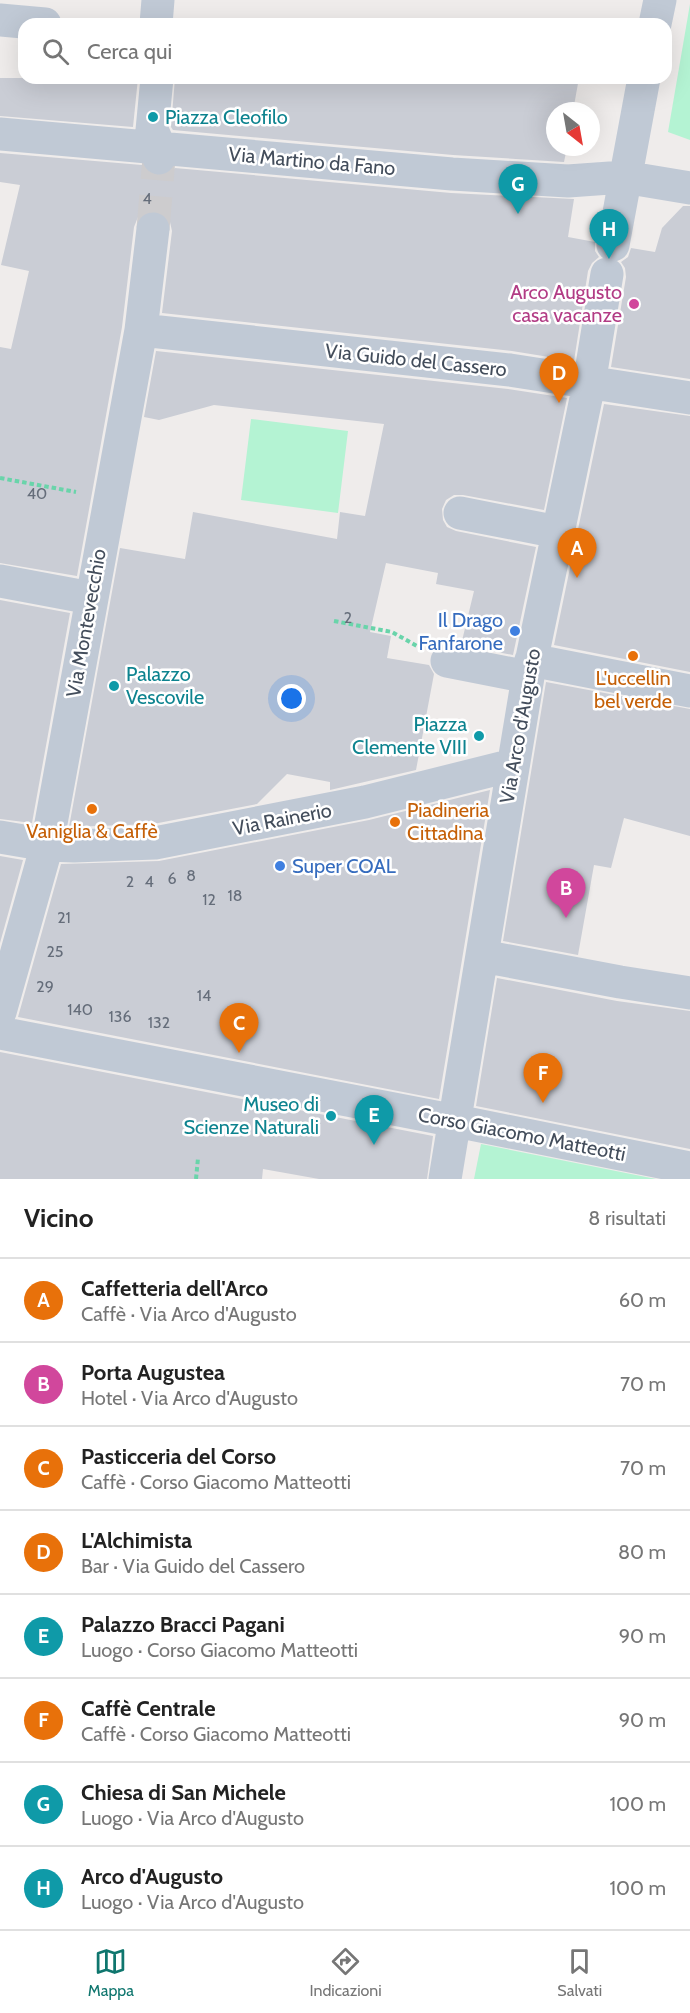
<!DOCTYPE html>
<html lang="it">
<meta charset="utf-8">
<style>
:root{--surface:#fff;--page:#f6f6f6;--text:#222;--muted:#767676;--line:#e0e0e0;--accent:#0f766e}
body{margin:0;font-family:Cabin,sans-serif;background:var(--page);color:var(--text)}
.compass{position:absolute;left:546px;top:102px;width:54px;height:54px;border-radius:50%;background:var(--surface);box-shadow:0 6px 24px #0002;rotate:149deg}
.you{position:absolute;left:292px;top:699px;width:21px;height:21px;margin:-15px;border:4px solid #fff;border-radius:50%;background:#1a73e8;box-shadow:0 0 0 9px #1a73e833}
.badge{display:grid;place-items:center;width:39px;height:39px;border-radius:50%;background:var(--accent);color:#fff;font-size:20px;font-weight:700}
.pin{position:absolute;translate:-50% -50px;filter:drop-shadow(0 2px 3px #0008)}
.pin::after{content:'';position:absolute;top:32px;width:21px;height:18px;background:inherit;clip-path:polygon(0 0,100% 0,50% 100%)}
.list{margin:0;padding:0;list-style:none}
h2{display:flex;justify-content:space-between;align-items:center;height:78px;margin:0;padding:0 24px;font-size:26px}
h2 small{font-size:20px;font-weight:400;color:var(--muted)}
.list li{display:grid;grid-template-columns:39px 1fr auto;gap:18px;align-items:center;box-sizing:border-box;height:84px;padding:0 24px;border-top:2px solid var(--line)}
.list b{display:block;font-size:22px;white-space:nowrap}
.list p{margin:0;font-size:20px;white-space:nowrap;color:var(--muted)}
.list em{font-size:20px;font-style:normal;color:var(--muted)}
.icon{flex:none;width:33px;height:33px;fill:none;stroke:currentColor;stroke-width:2;stroke-linecap:round;stroke-linejoin:round}
.map{position:relative;flex:none;width:690px;height:1179px;overflow:hidden}
.search{position:absolute;background:var(--surface);box-shadow:0 6px 24px #0002;left:18px;right:18px;top:18px;height:66px;display:flex;align-items:center;gap:15px;box-sizing:border-box;padding:0 21px;border-radius:18px;color:var(--muted);font-size:22px}
.sheet{height:750px;background:var(--surface)}
nav{display:flex;justify-content:space-around;align-items:center;box-sizing:border-box;height:84px;border-top:2px solid var(--line);background:var(--surface);font-size:16px;color:var(--muted)}
nav a{display:grid;justify-items:center;gap:3px}
nav .on{color:var(--accent)}
.map>svg:first-child{display:block}
.green{fill:#b4f3d3}
.building{fill:#cacdd5}
.lines{fill:none;stroke-linecap:round;stroke-linejoin:round}
.minor-tunnel{stroke:#cdccce;stroke-width:33;stroke-dasharray:33 16;stroke-linecap:butt}
.path{stroke:#69d4aa;stroke-width:4;stroke-dasharray:4.5 3;stroke-linecap:butt}
.minor{stroke:#c0c9d5;stroke-width:33}
.culture-dot{fill:#0f9aa8;stroke:#fff;stroke-width:2}
.hotel-dot{fill:#d1479c;stroke:#fff;stroke-width:2}
.shop-dot{fill:#3f7fe0;stroke:#fff;stroke-width:2}
.food-dot{fill:#e8710a;stroke:#fff;stroke-width:2}
.labels{text-anchor:middle;dominant-baseline:central;stroke-width:5;stroke-linejoin:round;paint-order:stroke}
.number-label{font-size:16px;fill:#656d7a}
.culture-label{font-size:20px;fill:#0d838f;stroke:#fff;text-anchor:start}
.street-label{font-size:20px;fill:#434d5b;stroke:#fff}
.hotel-label{font-size:20px;fill:#b23c85;stroke:#fff;text-anchor:end}
.shop-label{font-size:20px;fill:#366cbe;stroke:#fff;text-anchor:end}
.food-label{font-size:20px;fill:#c56008;stroke:#fff}
</style>
<div class="map">
<svg width="690" height="1179" viewBox="0 0 690 1179">
<rect width="100%" height="100%" fill="#efeceb"/>
<path class="green" d="M690 4V140L668 132Z
M251 419 348 431 338 513 241 500Z
M481 1144 656 1179H474Z"/>
<path class="building" d="M0 78H138L133 127 0 116Z
M175 78H579L573 111H555V147H567L564 162 453 155 173 130 171 127Z
M0 153 142 165 149 174 158 177 167 175 175 168 451 193 574 199 568 237 595 242V251L599 257 592 263 588 271 574 361 512 351 162 313 172 231 170 222 164 214 156 211 146 212 138 217 134 227 122 327 77 576 0 563V347L11 349 29 271 1 265 20 185 0 182Z
M683 206H690V379L611 367 626 277 625 268 621 262 628 257 631 248 655 252 662 228Z
M156 351 508 389 567 398 544 510 463 495H454L446 500 442 509 443 520 447 527 456 531 536 547 513 655 461 645 474 591 436 584 438 573 386 563 370 632 391 636 387 658 429 665 434 674 416 770 330 790V782L287 774 257 804 153 824 69 827 120 548 185 559 193 512 337 539 340 512 365 516 384 424 214 405 159 420 144 417Z
M604 404 690 416V672L554 645Z
M0 600 70 613 32 823 0 819Z
M546 682 690 709V836L624 818 611 868 594 865 578 955 503 941Z
M490 790 439 1099 18 1017 61 864 159 861 369 820Z
M0 856 23 860 0 943Z
M497 978 617 1001 690 1011V1149L476 1106Z
M0 1052 433 1136 427 1179H319L263 1169 262 1179H0Z"/>
<g class="lines">
<path class="minor-tunnel" d="M153 229 159 158"/>
<path class="path" d="M0 478 76 492
M334 621 392 632 417 646
M196 1179 198 1158"/>
<path class="minor" d="M0 20 45 24
M156 24 158 0
M655 24 660 0
M157 78 152 130 160 148 159 158
M0 134 452 174 568 181 624 177 690 188
M613 245 644 78
M141 330 510 370 690 398
M460 513 558 532
M0 581 91 598
M531 660 690 691
M447 661 528 677
M0 837 47 845 74 846 155 843 365 802 513 765
M482 956 620 982 690 993
M0 1012 47 845 141 330 153 229
M0 1033 456 1121 690 1168
M445 1179 528 677 589 384 607 274"/>
</g>
<g class="culture-dot">
<circle cx="153" cy="117" r="6"/>
<circle cx="114" cy="686" r="6"/>
<circle cx="479" cy="736" r="6"/>
<circle cx="331" cy="1116" r="6"/>
</g>
<circle class="hotel-dot" cx="634" cy="304" r="6"/>
<g class="shop-dot">
<circle cx="515" cy="631" r="6"/>
<circle cx="280" cy="866" r="6"/>
</g>
<g class="food-dot">
<circle cx="633" cy="656" r="6"/>
<circle cx="92" cy="809" r="6"/>
<circle cx="395" cy="822" r="6"/>
</g>
<g class="labels">
<g class="number-label">
<text x="147" y="198">4</text>
<text x="37" y="493">40</text>
<text x="348" y="617">2</text>
<text x="191" y="875">8</text>
<text x="172" y="878">6</text>
<text x="130" y="881">2</text>
<text x="149" y="881">4</text>
<text x="235" y="895">18</text>
<text x="209" y="899">12</text>
<text x="64" y="917">21</text>
<text x="55" y="951">25</text>
<text x="45" y="986">29</text>
<text x="204" y="995">14</text>
<text x="80" y="1009">140</text>
<text x="120" y="1016">136</text>
<text x="159" y="1022">132</text>
</g>
<g class="culture-label">
<text x="165" y="117">Piazza Cleofilo</text>
<text x="126" y="674">Palazzo<tspan x="126" dy="23">Vescovile</tspan></text>
<text x="467" y="724" text-anchor="end">Piazza<tspan x="467" dy="23">Clemente VIII</tspan></text>
<text x="319" y="1104" text-anchor="end">Museo di<tspan x="319" dy="23">Scienze Naturali</tspan></text>
</g>
<g class="street-label">
<text transform="translate(312 161) rotate(5)">Via Martino da Fano</text>
<text transform="translate(416 360) rotate(6)">Via Guido del Cassero</text>
<text transform="translate(86 623) rotate(-80)">Via Montevecchio</text>
<text transform="translate(520 726) rotate(-80)">Via Arco d'Augusto</text>
<text transform="translate(282 819) rotate(-11)">Via Rainerio</text>
<text transform="translate(522 1134) rotate(11)">Corso Giacomo Matteotti</text>
</g>
<g class="hotel-label">
<text x="622" y="292">Arco Augusto<tspan x="622" dy="23">casa vacanze</tspan></text>
</g>
<g class="shop-label">
<text x="503" y="620">Il Drago<tspan x="503" dy="23">Fanfarone</tspan></text>
<text x="292" y="866" text-anchor="start">Super COAL</text>
</g>
<g class="food-label">
<text x="633" y="678">L'uccellin<tspan x="633" dy="23">bel verde</tspan></text>
<text x="407" y="810" text-anchor="start">Piadineria<tspan x="407" dy="23">Cittadina</tspan></text>
<text x="92" y="831">Vaniglia &amp; Caffè</text>
</g>
</g>
</svg>
<svg class="compass" viewBox="-18 -18 36 36"><path d="M0-13l5 13h-10z" fill="#e53935"/><path d="M0 13l5-13h-10z" fill="#767676"/></svg>
<div class="you"></div>
<div class="pin badge" style="left:577px;top:578px;background:#e8710a">A</div>
<div class="pin badge" style="left:566px;top:918px;background:#d1479c">B</div>
<div class="pin badge" style="left:239px;top:1053px;background:#e8710a">C</div>
<div class="pin badge" style="left:559px;top:403px;background:#e8710a">D</div>
<div class="pin badge" style="left:374px;top:1145px;background:#0f9aa8">E</div>
<div class="pin badge" style="left:543px;top:1103px;background:#e8710a">F</div>
<div class="pin badge" style="left:518px;top:214px;background:#0f9aa8">G</div>
<div class="pin badge" style="left:609px;top:259px;background:#0f9aa8">H</div>
<div class="search"><svg class="icon" aria-label="search" viewBox="0 0 24 24"><circle cx="10" cy="10" r="6"/><path d="M15 15l6 6"/></svg>Cerca qui</div>
</div>
<section class="sheet">
<h2>Vicino<small>8 risultati</small></h2>
<ul class="list">
<li><span class="badge" style="background:#e8710a">A</span><div><b>Caffetteria dell'Arco</b><p>Caffè · Via Arco d'Augusto</p></div><em>60 m</em></li>
<li><span class="badge" style="background:#d1479c">B</span><div><b>Porta Augustea</b><p>Hotel · Via Arco d'Augusto</p></div><em>70 m</em></li>
<li><span class="badge" style="background:#e8710a">C</span><div><b>Pasticceria del Corso</b><p>Caffè · Corso Giacomo Matteotti</p></div><em>70 m</em></li>
<li><span class="badge" style="background:#e8710a">D</span><div><b>L'Alchimista</b><p>Bar · Via Guido del Cassero</p></div><em>80 m</em></li>
<li><span class="badge" style="background:#0f9aa8">E</span><div><b>Palazzo Bracci Pagani</b><p>Luogo · Corso Giacomo Matteotti</p></div><em>90 m</em></li>
<li><span class="badge" style="background:#e8710a">F</span><div><b>Caffè Centrale</b><p>Caffè · Corso Giacomo Matteotti</p></div><em>90 m</em></li>
<li><span class="badge" style="background:#0f9aa8">G</span><div><b>Chiesa di San Michele</b><p>Luogo · Via Arco d'Augusto</p></div><em>100 m</em></li>
<li><span class="badge" style="background:#0f9aa8">H</span><div><b>Arco d'Augusto</b><p>Luogo · Via Arco d'Augusto</p></div><em>100 m</em></li>
</ul>
</section>
<nav>
<a class="on"><svg class="icon" aria-label="map" viewBox="0 0 24 24"><path d="M3 6l6-2 6 2 6-2v14l-6 2-6-2-6 2zM9 4v14M15 6v14"/></svg>Mappa</a>
<a><svg class="icon" aria-label="directions" viewBox="0 0 24 24"><path d="M12 3l9 9-9 9-9-9zM9 14v-3h6M13 9l2 2-2 2"/></svg>Indicazioni</a>
<a><svg class="icon" aria-label="saved" viewBox="0 0 24 24"><path d="M7 4h10v16l-5-4-5 4z"/></svg>Salvati</a>
</nav>
